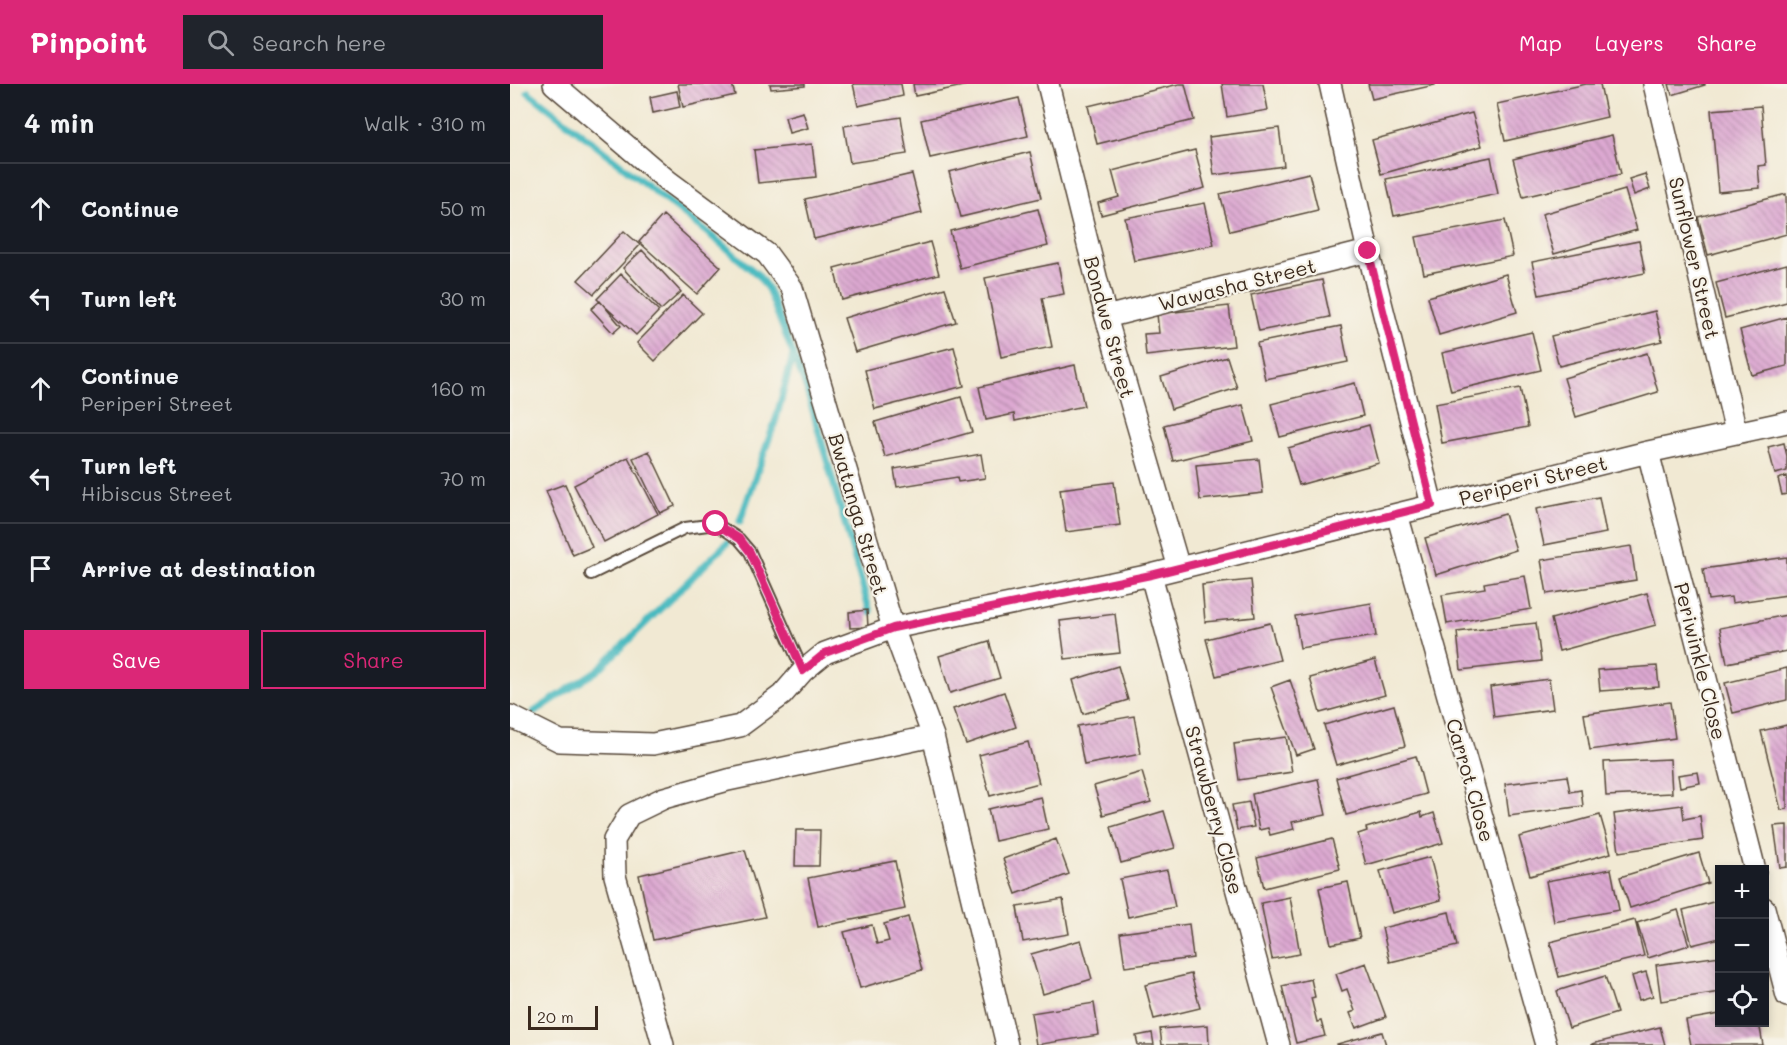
<!DOCTYPE html>
<meta charset="utf-8">
<style>
:root{--surface:#171b24;--page:#20242c;--text:#f1f3f6;--muted:#9ea1a6;--line:#363941;--accent:#db2777}
body{margin:0;font-family:Mali,sans-serif;background:var(--page);color:var(--text)}
.controls{position:absolute;right:18px;bottom:18px;display:grid;overflow:hidden;border-radius:0px;box-shadow:0 3px 9px #0003}
.controls button{width:54px;height:54px;display:grid;place-items:center;padding:0;border:0;border-bottom:2px solid var(--line);background:var(--surface);color:var(--text);font:30px sans-serif}
.scale{position:absolute;left:18px;bottom:15px;width:70px;box-sizing:border-box;padding-left:6px;border:3px solid #3b2a1e;border-top:0;font-size:16px;line-height:21px;white-space:nowrap;color:#3b2a1e;-webkit-text-stroke:4px #f7f3e8;paint-order:stroke}
.stop{position:absolute;width:18px;height:18px;margin:-14px;border:4px solid #db2777;border-radius:50%;background:#fff}
.stop.end{background:#db2777;border-color:#fff;box-shadow:0 2px 6px #0008}
.list{margin:0;padding:0;list-style:none}
h2{display:flex;justify-content:space-between;align-items:center;height:78px;margin:0;padding:0 24px;font-size:26px}
h2 small{font-size:20px;font-weight:400;color:var(--muted)}
.list li{display:grid;grid-template-columns:39px 1fr auto;gap:18px;align-items:center;box-sizing:border-box;height:90px;padding:0 24px;border-top:2px solid var(--line)}
.list b{display:block;font-size:22px;white-space:nowrap}
.list p{margin:0;font-size:20px;white-space:nowrap;color:var(--muted)}
.list em{font-size:20px;font-style:normal;color:var(--muted)}
.actions{display:flex;gap:12px;padding:18px 24px}
.actions a{flex:1;padding:14px 0;border:2px solid var(--accent);border-radius:0px;text-align:center;font-size:21px;color:var(--accent)}
.actions .main{background:var(--accent);color:#fff}
.icon{flex:none;width:33px;height:33px;fill:none;stroke:currentColor;stroke-width:2;stroke-linecap:round;stroke-linejoin:round}
.map{position:relative;flex:none;width:1277px;height:961px;overflow:hidden}
header{display:flex;align-items:center;gap:36px;box-sizing:border-box;height:84px;padding:0 30px;background:var(--accent);color:#fff}
header strong{font-size:28px}
nav{display:flex;gap:33px;margin-inline-start:auto;font-size:21px}
.search{width:420px;height:54px;background:var(--page);display:flex;align-items:center;gap:15px;box-sizing:border-box;padding:0 21px;border-radius:0px;color:var(--muted);font-size:22px}
main{display:flex}
aside{flex:1;background:var(--surface)}
.map>svg:first-child{display:block}
.lines{fill:none;stroke-linecap:round;stroke-linejoin:round}
.stream{stroke:#4abac0;stroke-width:7}
.building{fill:url(#building-back-hatch)}
.service-casing{stroke:#564739;stroke-width:14}
.minor-casing{stroke:#564739;stroke-width:24}
.service{stroke:#fff;stroke-width:10}
.minor{stroke:#fff;stroke-width:21}
.route{stroke:#db2777;stroke-width:8}
.labels{text-anchor:middle;dominant-baseline:central;stroke-width:4.5;stroke-linejoin:round;paint-order:stroke}
.street-label{font-size:20px;fill:#3b2a1e;stroke:#f7f3e8}
</style>
<header>
<strong>Pinpoint</strong>
<div class="search"><svg class="icon" aria-label="search" viewBox="0 0 24 24"><circle cx="10" cy="10" r="6"/><path d="M15 15l6 6"/></svg>Search here</div>
<nav><a>Map</a><a>Layers</a><a>Share</a></nav>
</header>
<main>
<aside>
<h2>4 min<small>Walk · 310 m</small></h2>
<ul class="list">
<li><svg class="icon" aria-label="ahead" viewBox="0 0 24 24"><path d="M12 20V5M6 11l6-6 6 6"/></svg><div><b>Continue</b></div><em>50 m</em></li>
<li><svg class="icon" aria-label="left" viewBox="0 0 24 24"><path d="M17 20v-9H6M10 6l-5 5 5 5"/></svg><div><b>Turn left</b></div><em>30 m</em></li>
<li><svg class="icon" aria-label="ahead" viewBox="0 0 24 24"><path d="M12 20V5M6 11l6-6 6 6"/></svg><div><b>Continue</b><p>Periperi Street</p></div><em>160 m</em></li>
<li><svg class="icon" aria-label="left" viewBox="0 0 24 24"><path d="M17 20v-9H6M10 6l-5 5 5 5"/></svg><div><b>Turn left</b><p>Hibiscus Street</p></div><em>70 m</em></li>
<li><svg class="icon" aria-label="arrive" viewBox="0 0 24 24"><path d="M6 21V4h12l-3 4 3 4H6"/></svg><div><b>Arrive at destination</b></div></li>
</ul>
<div class="actions"><a class="main">Save</a><a>Share</a></div>
</aside>
<div class="map">
<svg width="1277" height="961" viewBox="0 0 1277 961">
<defs>
<pattern id="building-back-hatch" width="6" height="6" patternUnits="userSpaceOnUse" patternTransform="scale(1.5)"><rect width="6" height="6" fill="#dda9d2"/><path d="M-1 5l2 2M0 0l6 6M5-1l2 2" fill="none" stroke="#b48aaa"/></pattern>
</defs>
<rect width="100%" height="100%" fill="#f7f3e8"/>
<filter id="ink" filterUnits="userSpaceOnUse"><feTurbulence type="fractalNoise" baseFrequency=".0167" numOctaves="2"/><feDisplacementMap in="SourceGraphic" scale="12" xChannelSelector="R" yChannelSelector="G"/><feConvolveMatrix kernelMatrix="1 2 1 2 8 2 1 2 1" color-interpolation-filters="sRGB"/></filter>
<filter id="wash" filterUnits="userSpaceOnUse"><feTurbulence type="fractalNoise" baseFrequency=".008" numOctaves="4" result="noise"/><feDisplacementMap in="SourceGraphic" scale="24" xChannelSelector="R" yChannelSelector="G"/><feGaussianBlur stdDeviation="1.35" result="paint"/><feColorMatrix in="noise" values="0 0 0 0 0 0 0 0 0 0 0 0 0 0 0 0 0 1.4 0 .05"/><feComposite in="paint" operator="in"/></filter>
<g filter="url(#wash)">
<rect width="100%" height="100%" fill="#f1e9d3"/>
<g class="lines">
<path class="stream" d="M18 8 209 158 248 191 258 205 297 306 360 528
M230 437 266 335 283 271
M24 628 88 586 217 459"/>
</g>
<g id="blocks">
<path class="building" d="M168 0H222L225 11 173 23Z
M260 0H295V2L261 5Z
M343 0H391L393 12 348 22Z
M403 0H458V1L405 12Z
M669 0H675L684 36 587 60 578 22Z
M712 0H753L758 26 717 33Z
M858 0H925V1L862 15Z
M1076 0H1090L1097 33 995 57 987 20Z
M1159 0H1195V1L1162 11Z
M167 7 170 23 143 29 140 13Z
M509 14 518 52 420 74 411 36Z
M1251 22 1256 81 1248 82 1250 104 1208 108 1201 26Z
M293 28 298 44 279 49 275 33Z
M962 29 972 62 871 90 862 56Z
M391 33 397 70 340 79 334 42Z
M769 44 774 82 704 91 699 53Z
M1102 51 1111 90 1013 113 1003 75Z
M302 60 306 93 248 99 244 66Z
M685 66 695 104 591 131 588 119 609 113 602 87Z
M520 68 531 114 451 133 439 88Z
M981 73 988 110 884 132 876 95Z
M799 89 808 126 720 147 710 110Z
M402 90 412 129 304 155 295 115Z
M1135 90 1140 105 1124 111 1119 95Z
M1115 106 1127 146 1044 170 1032 130Z
M1276 110 1277 150 1198 171 1188 133Z
M695 119 704 161 624 177 615 134Z
M528 125 538 162 450 184 440 147Z
M153 131 211 183 187 210 129 158Z
M995 136 1003 172 914 190 906 153Z
M114 147 130 161 84 210 68 196Z
M1129 157 1135 189 1029 211 1022 178Z
M420 158 429 190 332 216 324 184Z
M132 166 171 208 151 226 113 184Z
M548 179 554 210 532 214 542 263 491 273 475 194Z
M1277 180V218L1215 234 1206 199Z
M111 190 149 227 126 251 87 215Z
M996 190 1007 228 929 251 918 213Z
M812 196 820 233 749 247 741 211Z
M435 204 446 238 345 268 334 234Z
M173 211 192 229 145 277 127 259Z
M90 217 111 242 103 249 81 225Z
M719 222 724 262 636 272 634 250 649 249 647 230Z
M1145 227 1152 257 1049 282 1041 252Z
M1277 233V282L1242 291 1230 246Z
M831 242 838 278 755 295 747 259Z
M1022 248 1031 286 941 307 932 269Z
M444 263 454 302 365 325 355 286Z
M1137 269 1148 308 1066 333 1054 294Z
M717 273 727 304 661 325 651 293Z
M565 281 574 322 505 337 504 330 476 336 469 303Z
M845 299 853 332 770 353 761 320Z
M1010 304 1018 343 932 359 925 320Z
M451 313 462 348 375 373 365 338Z
M733 321 743 357 663 377 654 341Z
M859 341 869 379 789 401 778 364Z
M1274 359 1277 372V387L1265 390 1258 363Z
M139 367 165 422 150 429 123 374Z
M471 370 475 394 448 398 447 393 387 403 384 385Z
M118 373 148 430 94 458 64 401Z
M749 375 753 409 690 416 686 381Z
M1277 392V410L1272 411 1268 395Z
M604 398 610 441 556 448 550 405Z
M55 400 82 463 63 471 36 407Z
M1089 413 1096 449 1034 461 1026 425Z
M995 430 1006 466 926 491 915 454Z
M1121 462 1126 496 1037 510 1031 476Z
M1277 473V511L1222 519 1221 513 1198 516 1193 485Z
M1015 492 1021 525 937 540 932 511 975 504 974 499Z
M741 496 745 533 695 538 692 501Z
M1137 509 1146 541 1049 567 1041 535Z
M861 519 866 552 790 564 785 532Z
M357 526 358 543 340 544 339 528Z
M605 530 610 569 555 575 550 537Z
M1277 531V567L1217 579 1210 544Z
M760 539 770 576 706 592 696 555Z
M1026 539 1031 577 951 586 947 548Z
M479 557 490 594 440 609 429 572Z
M865 576 875 611 810 629 800 594Z
M608 582 618 616 573 630 563 596Z
M1147 582 1149 603 1090 607 1088 586Z
M1277 584V616L1223 629 1215 599Z
M1039 595 1043 625 984 633 980 603Z
M780 596 804 665 786 671 761 603Z
M494 608 506 643 456 660 443 625Z
M1160 618 1165 654 1080 666 1074 630Z
M884 621 895 662 826 681 814 641Z
M624 632 631 670 574 681 567 642Z
M1277 641V725L1271 726 1251 647Z
M776 653 782 688 729 696 724 660Z
M518 658 529 699 480 712 469 671Z
M906 672 916 710 836 731 826 694Z
M1160 675 1162 709 1096 712 1094 678Z
M632 688 641 718 593 731 584 702Z
M1188 688 1190 699 1170 703 1168 691Z
M1057 692 1060 708 1071 706 1073 722 999 732 995 700Z
M808 695 816 731 782 738 784 745 760 751 758 744 749 746 742 710Z
M531 713 538 745 485 757 478 725Z
M739 718 744 743 727 746 722 721Z
M1172 721 1174 735 1190 732 1193 756 1109 768 1104 730Z
M654 727 665 764 611 779 601 743Z
M911 728 912 733 924 729 933 759 856 781 848 750 857 747 856 744Z
M1090 731 1101 769 1020 792 1009 753Z
M1277 741V783L1270 784 1264 742Z
M286 746H310L309 782H285Z
M546 755 559 790 506 810 493 775Z
M822 755 830 785 754 804 747 774Z
M235 766 255 833 143 856 129 791Z
M1189 769 1198 799 1120 824 1110 793Z
M920 773 931 816 882 829 870 787Z
M385 777 395 825 308 843 298 794Z
M1101 785 1109 826 1044 838 1036 797Z
M657 786 665 823 618 833 610 795Z
M838 798 850 854 821 860 809 804Z
M780 813 790 870 762 875 751 819Z
M553 815 559 850 513 858 507 823Z
M1207 817 1210 827V854L1182 861 1173 826Z
M1168 826 1179 861 1138 874 1127 839Z
M939 828 947 862 880 878 872 844Z
M398 833 412 886 350 904 334 848 362 841 367 860 379 857 374 840Z
M1125 836 1134 872 1049 893 1040 858Z
M679 840 683 874 615 883 610 849Z
M571 856 582 895 533 910 521 870Z
M1210 872V908L1151 917 1146 881Z
M856 879 876 933 846 944 840 929 845 927 837 905 832 907 826 890Z
M1136 888 1143 912 1129 916 1122 892Z
M681 890 690 924 644 935 635 901Z
M1095 892 1107 929 1059 944 1047 907Z
M801 895 805 913 801 914 807 938 811 937 815 952 786 959 772 902Z
M584 919 589 951 526 961 521 929Z
M1210 930V938H1249L1253 961H1181L1176 936Z
M698 941 699 961H652L650 945Z
M1150 943 1155 961H1082V960Z
M872 948 876 961H827V960Z
M642 949 644 961H628L626 952Z"/>
</g>
</g>
<g filter="url(#ink)">
<use href="#blocks" fill-opacity="0" stroke="#564739" stroke-width="1.5"/>
<g class="lines">
<g class="service-casing">
<path id="service" d="M81 490 175 444 206 440 229 455 240 468 293 587"/>
</g>
<g class="minor-casing">
<path id="minor" d="M44 0 158 97 257 170 282 204 383 544 423 652 497 961
M538 0 596 233 669 484
M820 0 858 167 922 421
M1144 0 1226 348
M596 233 858 167
M1138 368 1245 786
M887 430 1036 961
M641 491 769 961
M0 632 50 657 143 660 230 642 272 611 293 587 315 569 383 544 641 491 1138 368 1277 338
M1254 824 1277 912
M153 961 105 792 104 756 119 731 154 714 218 696 423 652"/>
</g>
<use href="#service" class="service"/>
<use href="#minor" class="minor"/>
</g>
</g>
<g class="lines" filter="url(#ink)">
<path class="route" d="M206 440 230 455 240 468 293 587 315 569 383 544 641 491 922 421 858 167"/>
</g>
<g class="labels">
<g class="street-label">
<text transform="translate(1185 174) rotate(77)">Sunflower Street</text>
<text transform="translate(727 200) rotate(-14)">Wawasha Street</text>
<text transform="translate(600 243) rotate(75)">Bondwe Street</text>
<text transform="translate(1023 396) rotate(-14)">Periperi Street</text>
<text transform="translate(349 430) rotate(74)">Bwatanga Street</text>
<text transform="translate(1191 577) rotate(76)">Periwinkle Close</text>
<text transform="translate(961 696) rotate(74)">Carrot Close</text>
<text transform="translate(705 726) rotate(75)">Strawberry Close</text>
</g>
</g>
</svg>
<div class="controls">
<button>+</button>
<button>−</button>
<button><svg class="icon" aria-label="locate" viewBox="0 0 24 24"><circle cx="12" cy="12" r="6"/><path d="M12 2v4M12 18v4M2 12h4M18 12h4"/></svg></button>
</div>
<div class="scale">20 m</div>
<div class="stop" style="left:206px;top:440px"></div>
<div class="stop end" style="left:858px;top:167px"></div>
</div>
</main>
